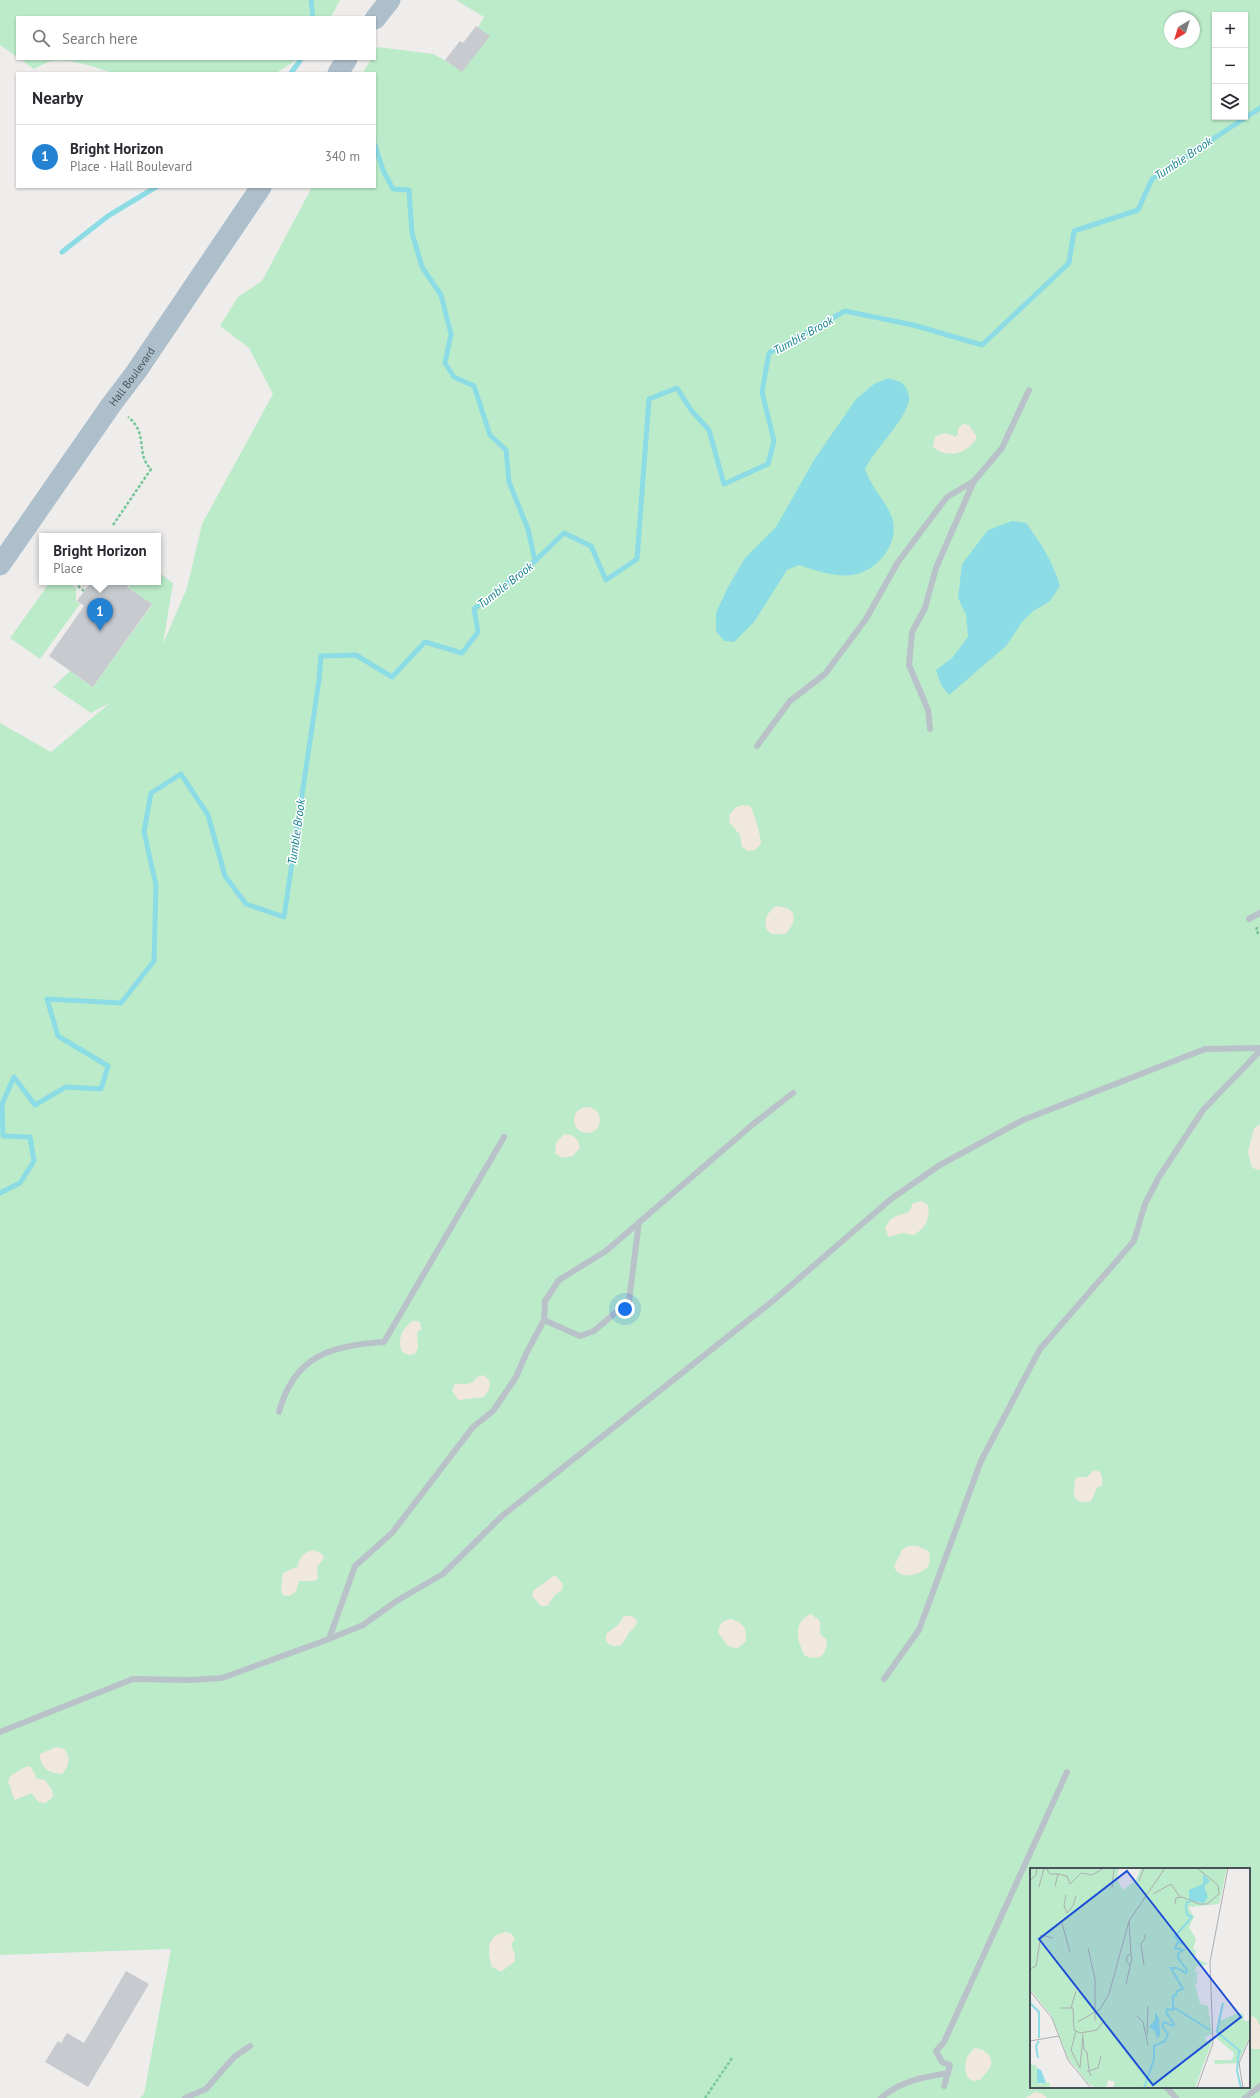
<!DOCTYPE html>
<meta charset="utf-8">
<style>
:root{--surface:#fff;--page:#f7f7f7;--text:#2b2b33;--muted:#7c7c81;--line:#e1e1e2;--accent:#2382d2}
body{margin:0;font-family:"PT Sans",sans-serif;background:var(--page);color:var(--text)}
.controls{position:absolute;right:12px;top:12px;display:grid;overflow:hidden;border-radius:0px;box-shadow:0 1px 3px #0004}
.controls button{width:36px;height:36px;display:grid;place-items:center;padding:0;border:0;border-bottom:1px solid var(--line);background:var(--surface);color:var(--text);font:20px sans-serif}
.compass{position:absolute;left:1164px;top:12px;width:36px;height:36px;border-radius:50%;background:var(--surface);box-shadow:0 1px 3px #0004;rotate:218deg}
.you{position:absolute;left:625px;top:1309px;width:14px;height:14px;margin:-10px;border:3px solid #fff;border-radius:50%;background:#1a73e8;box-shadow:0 0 0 6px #1a73e833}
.badge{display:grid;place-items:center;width:26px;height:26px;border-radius:50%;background:var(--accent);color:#fff;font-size:13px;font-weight:700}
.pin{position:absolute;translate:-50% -33px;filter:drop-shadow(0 1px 2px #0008)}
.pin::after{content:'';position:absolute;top:21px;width:14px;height:12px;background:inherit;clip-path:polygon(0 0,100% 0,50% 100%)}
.popup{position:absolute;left:39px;top:533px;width:122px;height:52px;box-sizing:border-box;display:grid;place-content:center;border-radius:0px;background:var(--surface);filter:drop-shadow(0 1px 3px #0005);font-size:13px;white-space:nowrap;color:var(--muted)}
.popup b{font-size:15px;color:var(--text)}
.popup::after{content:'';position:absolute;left:50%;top:100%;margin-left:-8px;border:8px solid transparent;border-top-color:var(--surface)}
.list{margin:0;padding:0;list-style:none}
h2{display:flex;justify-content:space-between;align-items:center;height:52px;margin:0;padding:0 16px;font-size:17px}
h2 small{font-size:13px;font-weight:400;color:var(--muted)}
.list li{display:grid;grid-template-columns:26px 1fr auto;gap:12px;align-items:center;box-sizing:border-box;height:64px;padding:0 16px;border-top:1px solid var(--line)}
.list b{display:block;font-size:15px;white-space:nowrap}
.list p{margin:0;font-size:13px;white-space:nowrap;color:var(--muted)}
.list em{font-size:13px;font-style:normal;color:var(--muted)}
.icon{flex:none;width:22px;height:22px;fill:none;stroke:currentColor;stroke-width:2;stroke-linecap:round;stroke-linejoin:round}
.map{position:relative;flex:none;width:1260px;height:2098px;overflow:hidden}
.search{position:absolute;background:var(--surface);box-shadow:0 1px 3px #0004;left:16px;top:16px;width:360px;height:44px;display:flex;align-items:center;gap:10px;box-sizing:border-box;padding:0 14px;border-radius:0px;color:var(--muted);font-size:15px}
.panel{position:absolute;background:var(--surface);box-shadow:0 1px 3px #0004;left:16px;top:72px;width:360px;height:116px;border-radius:0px}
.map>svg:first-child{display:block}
.green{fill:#bcebc9;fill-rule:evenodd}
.sand{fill:#f0e8dd}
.water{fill:#8cdce5}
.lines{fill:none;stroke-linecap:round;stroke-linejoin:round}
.stream{stroke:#8cdce5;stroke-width:5}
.building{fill:#c7cacf}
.path{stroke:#76c797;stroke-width:2.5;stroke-dasharray:3 2;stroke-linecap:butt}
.service{stroke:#b8c2c8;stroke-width:6}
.primary{stroke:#adbfca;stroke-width:21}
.labels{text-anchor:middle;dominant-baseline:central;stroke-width:3;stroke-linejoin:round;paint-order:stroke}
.street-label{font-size:11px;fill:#465158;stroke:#fff}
.water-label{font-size:12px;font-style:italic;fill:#15828e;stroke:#fff}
.inset-river{fill:none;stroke:#8cdce5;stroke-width:2}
.inset-road{fill:none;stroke:#abaeb1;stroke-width:1}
.view{fill:#1d4ed8;fill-opacity:0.15;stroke:#1d4ed8;stroke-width:2}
.inset-edge{fill:none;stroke:#465158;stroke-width:2}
</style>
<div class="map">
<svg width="1260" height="2098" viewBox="0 0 1260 2098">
<rect width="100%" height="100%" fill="#efecec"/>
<path class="green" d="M0 0H340L331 17H17V57L0 45Z
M456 0H1260V2098H140L144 2094 171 1949 0 1955V723L51 752 111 702 91 713 53 687 70 671 93 687 152 605 129 588V582H158V572L173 583 163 644 187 588 202 524 273 394 249 348 220 326 238 297 262 281 312 187H375V73H363L371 59H375V51L378 47 433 54 456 66 484 17ZM1215 15H1245V117H1215ZM1170 18H1194V42H1170ZM1031 1869H1249V2087H1031Z
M20 59H298L276 73H113C95 67 74 59 54 61 48 61 40 66 34 69Z
M50 582H68L76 588V601L80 604 40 659 10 638Z"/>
<path class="sand" d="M963 424 969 425 977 437C969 453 948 460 933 447L935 437C944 432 946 432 955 437L958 434V428Z
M743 805 750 806C754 812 761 836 761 844L755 850 748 851 742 847 740 835 729 822 730 814 736 807Z
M776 906 787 908 793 913C795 923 792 927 785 934H772L767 930C763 918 767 914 776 906Z
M574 1120a13 13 0 1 1 26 0a13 13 0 1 1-26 0Z
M1260 1124V1170L1252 1168 1248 1152 1254 1128Z
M564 1134C574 1135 578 1137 580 1148L573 1156 562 1158 555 1153 556 1143Z
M922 1201 928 1205C931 1219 925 1228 914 1235L902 1233 889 1237 885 1229C890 1216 897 1216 909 1212L913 1203Z
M412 1321H419L422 1329 417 1332 418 1348 415 1354C401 1358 397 1345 402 1333 404 1328 408 1325 412 1321Z
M484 1375 490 1382 489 1390 484 1397 458 1400 452 1390 455 1384C466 1383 470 1387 477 1377Z
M1094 1470 1100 1472 1102 1476V1485L1097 1488 1091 1501C1080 1504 1073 1501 1074 1489 1075 1484 1074 1481 1077 1477H1087Z
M908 1546H917L929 1551 930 1562 927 1568C917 1575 901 1581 894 1567L902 1550Z
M313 1550 322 1554 324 1558 317 1567 318 1579 314 1581H299L296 1592 289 1596 283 1595 281 1590 283 1573 297 1567C300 1557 303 1553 313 1550Z
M555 1575 563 1584 562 1590 555 1595 547 1606H541L532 1596 533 1591Z
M811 1614 820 1621V1634L827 1640C826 1656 821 1661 805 1656 797 1641 792 1622 811 1614Z
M624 1616H631L637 1620C636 1629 631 1629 627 1636 622 1646 617 1650 606 1642V1634L618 1625Z
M732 1619C744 1624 747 1628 746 1641L737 1649 727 1645 718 1632C720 1623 723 1620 732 1619Z
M56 1747 65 1749 69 1759 67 1767 62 1774C50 1774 39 1767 40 1754Z
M27 1766 32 1768 37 1779 45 1780 52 1790 53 1797 45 1803 38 1802 32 1793 15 1800C11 1794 12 1789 8 1782L10 1776Z
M506 1932 512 1934 515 1940 511 1944 515 1955V1961L501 1972 492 1967C487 1952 486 1935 506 1932Z
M1249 2015 1256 2018 1260 2026V2049H1250L1249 2046Z
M975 2048C985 2049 995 2057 990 2068 987 2073 983 2075 980 2080L973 2081 968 2078C963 2066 965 2056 975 2048Z
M1035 2092 1041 2093 1047 2098H1026Z"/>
<path class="water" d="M888 378C893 380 900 381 903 384 907 388 910 396 909 401 902 425 877 446 865 469 871 487 884 499 891 515 902 540 879 571 853 575 834 577 817 571 799 565L787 570 754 622 734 642 724 641 716 631V613L727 589 745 558 776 527 814 460 856 399 874 384Z
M1012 521 1026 523C1042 545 1052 560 1060 586L1050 601 1032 612 1023 621 1006 646 949 695 941 685 936 670 952 658 968 637 966 615 958 598 962 564 988 530Z"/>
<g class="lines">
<path class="stream" d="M311 0 313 17
M291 73 301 59
M375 145 383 170 393 189 409 190 412 233 422 267 441 295 451 334 445 363 454 377 474 386 490 435 506 450 509 482 528 529 535 561
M62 252 108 216 156 187
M0 1193 20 1183 34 1161 30 1137 3 1136 2 1104 14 1077 35 1105 66 1087 101 1089 108 1066 58 1036 47 999 121 1003 154 961 156 885 144 832 151 793 181 774 208 815 225 876 246 904 284 917 319 680 321 656 356 655 392 677 425 642 462 653 478 632 474 609 535 561 564 533 591 546 606 580 637 559 649 399 677 388 691 410 709 430 724 484 768 464 774 441 762 392 769 353 845 311 913 325 982 345 1069 263 1074 231 1138 210 1152 179 1260 108"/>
</g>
<path class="building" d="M476 26 490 36 462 72 445 60 460 41 463 43Z
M91 582H130L127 587 152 604 93 687 49 656 84 606 77 601Z
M126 1971 149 1984 88 2087 45 2062 58 2041 61 2043 67 2033 84 2043Z"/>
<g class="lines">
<path class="path" d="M113 525 151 469C135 454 149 433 128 417
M79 582 77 585 84 591
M1257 927 1256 931 1260 935
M705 2098 732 2058"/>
<path class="service" d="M930 729 928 710 909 665 912 632 925 608 936 568 974 481 1002 448 1029 390
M757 746 790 701 825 674 866 619 898 562 947 497 974 481
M1249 919 1260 913
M639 1222 629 1301 594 1331 580 1336 544 1320 545 1301 559 1280 606 1251 752 1125 793 1093
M279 1412C294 1356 331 1345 384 1342L504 1137
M329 1639 363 1625 398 1600 443 1574 502 1516 774 1300 891 1199 940 1165 1023 1120 1205 1049 1260 1048
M884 1679 919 1630 981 1461 1040 1349 1134 1241 1145 1204 1159 1177 1203 1110 1260 1051
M0 1732 133 1679 190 1680 222 1678 329 1639 355 1566 392 1533 473 1427 493 1411 516 1377 526 1354 544 1320
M944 2086 950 2065 942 2062 936 2051 944 2042 1067 1772
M1166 2087 1176 2098
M185 2098 206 2089 234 2057 250 2046
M881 2098C900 2081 924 2077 948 2073
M1245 2098 1260 2086"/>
<g class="primary">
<path d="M375 19 390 0"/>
<path d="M338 73 347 59"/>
<path id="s1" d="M0 565 111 405 136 372 261 187"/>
</g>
</g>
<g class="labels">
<g class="street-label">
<text stroke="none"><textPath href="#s1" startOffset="230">Hall Boulevard</textPath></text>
</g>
<g class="water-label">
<text transform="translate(1183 158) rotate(-34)">Tumble Brook</text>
<text transform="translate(803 335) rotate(-29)">Tumble Brook</text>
<text transform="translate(505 585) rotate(-38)">Tumble Brook</text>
<text transform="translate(296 832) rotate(-82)">Tumble Brook</text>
</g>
</g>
<g transform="translate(1030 1868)">
<rect width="220" height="220" fill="#efecec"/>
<path d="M0 0H89L87 11 93 22 106 12 111 0H197L189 36 158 39 164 49 159 59 166 71 163 81 166 83 165 90 178 96 166 99 165 104H170L167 106V115L171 117 165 115 170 136 178 138 182 166 175 169 176 173H182L165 220H83L85 214 78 212 76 220H66L59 216 38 190 21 147 0 121ZM213 145 214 153H220V168L208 195 185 196 184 192H202L204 185 187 171 188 154 205 146ZM0 197H6L9 216 19 214 20 220H0Z" fill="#bcebc9"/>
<path d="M173 6 180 13 174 18 178 29 174 35 163 33 159 31V22L173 16ZM125 144 129 150 130 167 127 171 125 163 119 159 125 152ZM7 200 11 202 16 215H7Z" fill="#8cdce5"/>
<path class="inset-river" d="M0 135 9 144V170M143 139 180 162M186 163 211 184M187 163 193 135M209 183 207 203 211 220M8 190 6 178 9 173M114 220 124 191V178L135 173 138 166 132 158 134 154 143 158 144 156 136 144 137 141 143 142V128L146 127 147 123 153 121 141 100H147L156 105 157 102 148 90V86L153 82 145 80 148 74 151 75 145 68 162 49 157 47 156 38 157 34H161"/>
<path class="inset-road" d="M16 0 20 6H28M0 13 6 7 7 0M109 13 114 0M25 18 28 6 37 8 40 16 51 5 62 7 74 0M9 19 14 0M82 20 84 0M123 26 141 16 150 29M36 27 34 37 37 45 43 38 46 28M145 36 146 30 152 29 169 36H177L189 26 188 17 167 0M32 55 40 84M58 80 65 111V153M101 87 99 53 135 0M114 97 111 76 115 70V66M0 101 6 98 11 67 23 70M96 116 102 90 101 87H98L96 92 100 98M0 123 22 150 38 192 61 220M31 140H43L44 162 50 165 67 162 74 153M41 140 46 123M107 148 113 154 118 177M48 154 70 141 79 126 99 53M46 163 41 182 50 200 53 166M117 167 118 138M53 170 54 182 57 184 59 203H57M0 173 29 168M61 208 59 203 68 200 71 188M167 220 183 175 180 94 198 0M213 220 209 195 220 170"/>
<path class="view" d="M97 3 211 149 123 217 9 71Z"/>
<rect width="220" height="220" class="inset-edge"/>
</g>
</svg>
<div class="controls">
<button>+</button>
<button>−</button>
<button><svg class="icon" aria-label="layers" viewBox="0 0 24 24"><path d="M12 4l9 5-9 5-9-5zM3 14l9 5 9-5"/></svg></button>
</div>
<svg class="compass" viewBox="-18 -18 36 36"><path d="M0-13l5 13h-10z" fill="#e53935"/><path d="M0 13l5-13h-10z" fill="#7c7c81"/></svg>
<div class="you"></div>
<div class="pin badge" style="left:100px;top:631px">1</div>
<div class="popup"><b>Bright Horizon</b>Place</div>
<div class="search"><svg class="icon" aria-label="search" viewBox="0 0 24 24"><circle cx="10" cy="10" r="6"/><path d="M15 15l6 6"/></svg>Search here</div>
<section class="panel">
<h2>Nearby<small></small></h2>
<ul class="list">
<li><span class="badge">1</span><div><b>Bright Horizon</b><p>Place · Hall Boulevard</p></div><em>340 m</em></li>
</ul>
</section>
</div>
